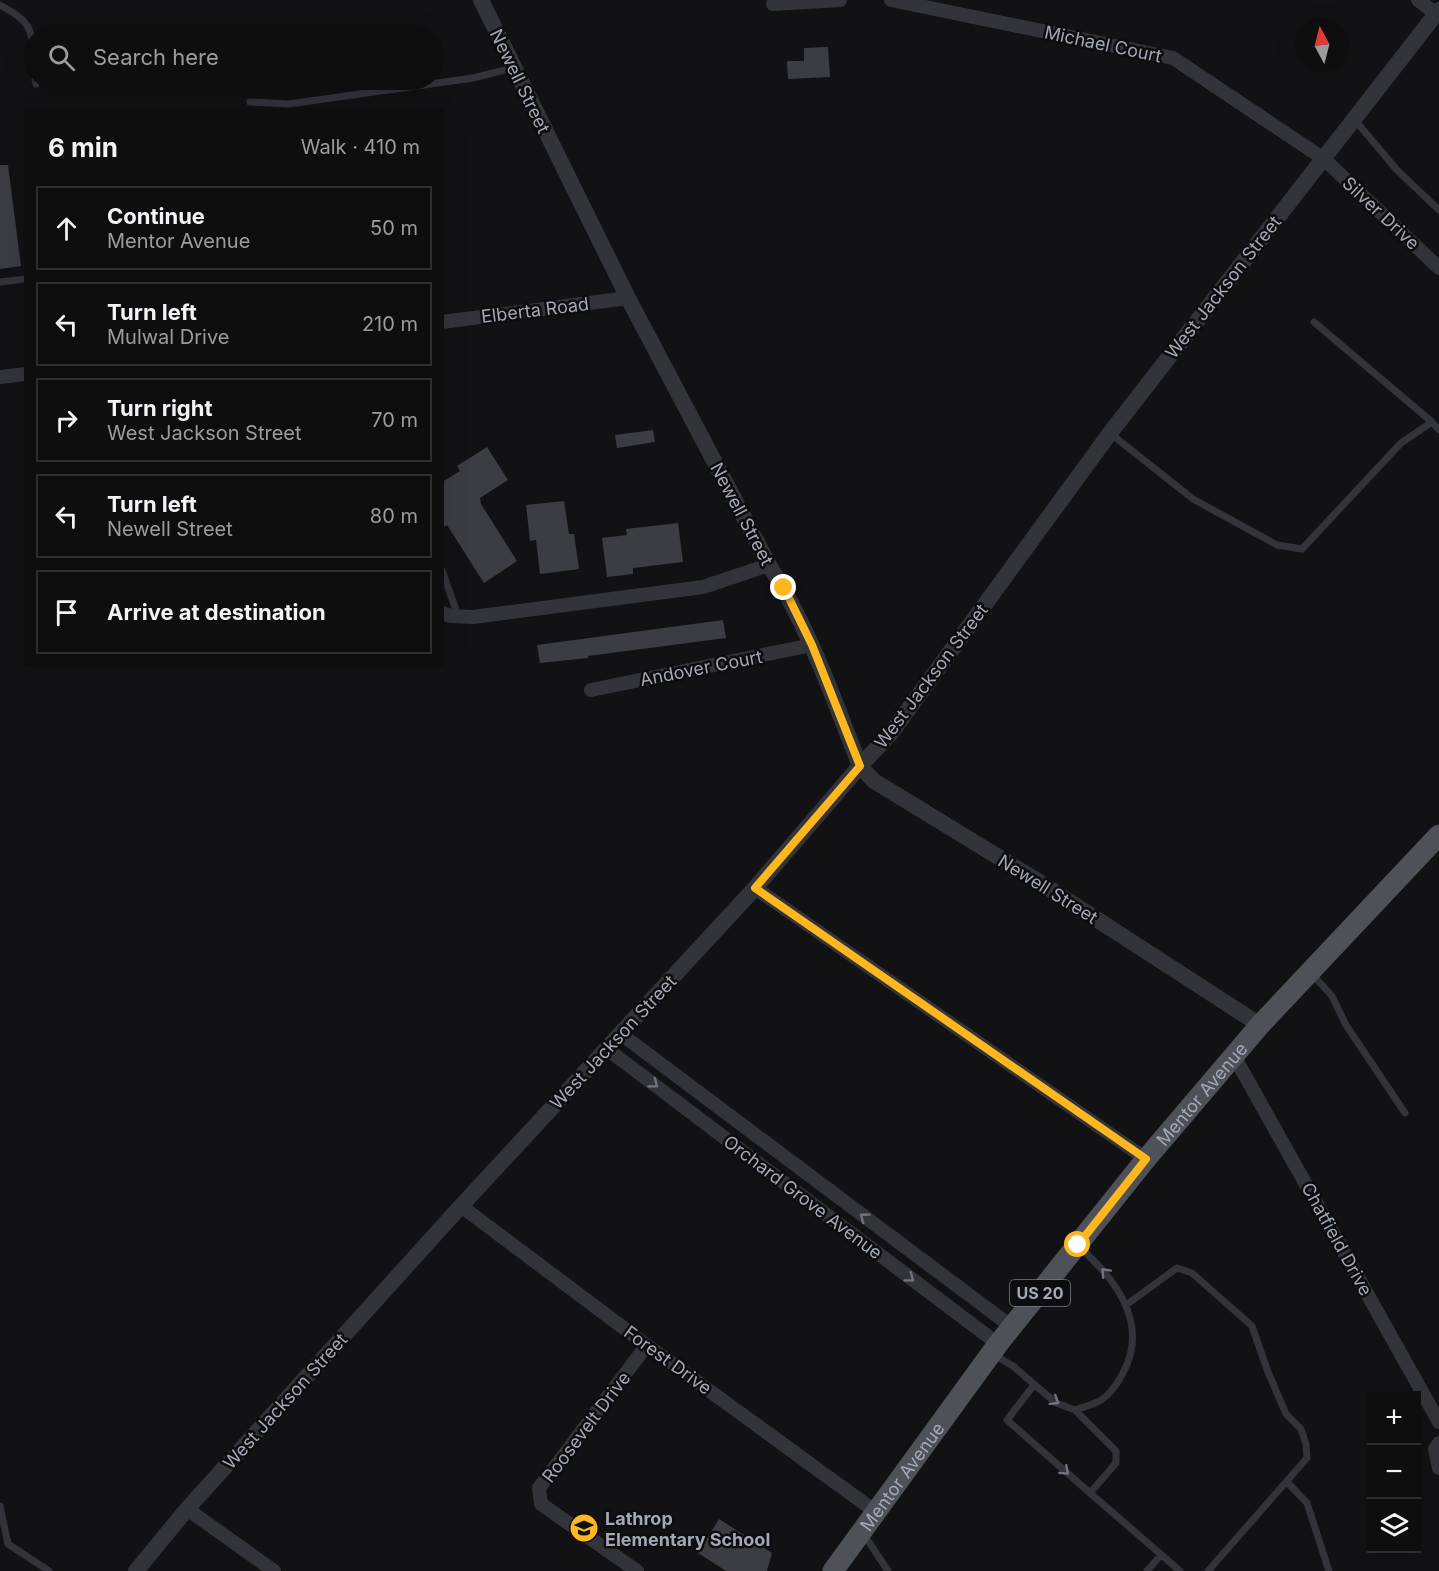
<!DOCTYPE html>
<meta charset="utf-8">
<style>
:root{--surface:#0e0e0f;--page:#171718;--text:#f1f3f6;--muted:#9b9c9e;--line:#2e2e2f}
body{margin:0;font-family:Inter,sans-serif;background:var(--page);color:var(--text)}
.controls{position:absolute;right:18px;bottom:18px;display:grid;overflow:hidden;border-radius:0px;box-shadow:0 6px 24px #0002}
.controls button{width:54px;height:54px;display:grid;place-items:center;padding:0;border:0;border-bottom:2px solid var(--line);background:var(--surface);color:var(--text);font:30px sans-serif}
.compass{position:absolute;left:1295px;top:18px;width:54px;height:54px;border-radius:50%;background:var(--surface);box-shadow:0 6px 24px #0002;rotate:353deg}
.stop{position:absolute;width:18px;height:18px;margin:-14px;border:4px solid #ffb720;border-radius:50%;background:#fff}
.stop.end{background:#ffb720;border-color:#fff;box-shadow:0 2px 6px #0008}
.list{margin:0;padding:0;list-style:none}
h2{display:flex;justify-content:space-between;align-items:center;height:78px;margin:0;padding:0 24px;font-size:26px}
h2 small{font-size:20px;font-weight:400;color:var(--muted)}
.list li{display:grid;grid-template-columns:39px 1fr auto;gap:18px;align-items:center;box-sizing:border-box;height:84px;margin:0 12px 12px;padding:0 12px;border:2px solid var(--line);border-radius:0px}
.list b{display:block;font-size:22px;white-space:nowrap}
.list p{margin:0;font-size:20px;white-space:nowrap;color:var(--muted)}
.list em{font-size:20px;font-style:normal;color:var(--muted)}
.icon{flex:none;width:33px;height:33px;fill:none;stroke:currentColor;stroke-width:2;stroke-linecap:round;stroke-linejoin:round}
.map{position:relative;flex:none;width:1439px;height:1571px;overflow:hidden}
.search{position:absolute;background:var(--surface);box-shadow:0 6px 24px #0002;left:24px;top:24px;width:420px;height:66px;display:flex;align-items:center;gap:15px;box-sizing:border-box;padding:0 21px;border-radius:33px;color:var(--muted);font-size:22px}
.panel{position:absolute;background:var(--surface);box-shadow:0 6px 24px #0002;left:24px;top:108px;width:420px;height:558px;border-radius:0px}
.map>svg:first-child{display:block}
.building{fill:#3c3d42}
.lines{fill:none;stroke-linecap:round;stroke-linejoin:round}
.service{stroke:#33343a;stroke-width:7}
.minor{stroke:#33343a;stroke-width:14}
.tertiary{stroke:#33343a;stroke-width:16}
.primary{stroke:#4f5159;stroke-width:21}
.oneway{stroke:#70747e}
.route{stroke:#ffb720;stroke-width:8}
.labels{text-anchor:middle;dominant-baseline:central;stroke-width:5;stroke-linejoin:round;paint-order:stroke}
.shield{fill:#0d0d0f;stroke:#757a84;stroke-width:1.5}
.shield-label{font-size:16px;font-weight:bold;fill:#a2a8b6}
.street-label{font-size:18px;fill:#a2a8b6;stroke:#0d0d0f}
.poi-label{font-size:18px;font-weight:bold;fill:#a2a8b6;stroke:#0d0d0f;text-anchor:start}
</style>
<div class="map">
<svg width="1439" height="1571" viewBox="0 0 1439 1571">
<rect width="100%" height="100%" fill="#121214"/>
<path class="building" d="M828 47 830 77 788 79 787 61H804V48Z
M0 165H8L21 266 0 269Z
M653 430 655 442 617 448 615 435Z
M487 447 508 480 480 498 481 504 517 561 484 583 447 525 442 528V482L460 471 457 466Z
M564 501 569 534H574L579 569 540 574 536 540 530 541 526 505Z
M678 523 683 562 633 568V574L607 577 602 538 627 535 626 529Z
M723 620 726 638 588 656V658L540 663 537 645Z
M719 1519 772 1553 767 1571H726L698 1553Z"/>
<g class="lines">
<path class="service" d="M0 5C27 19 33 27 34 57
M35 80 36 84
M250 102 289 104 473 78 513 68
M1354 119 1397 170 1439 210
M0 282 26 279
M1314 322 1432 422 1439 430
M1111 434 1193 499 1277 545 1302 549 1401 443 1432 422
M442 570 458 616
M1312 974 1332 996 1346 1025 1405 1113
M1126 1305 1177 1268 1192 1273 1252 1326 1268 1372 1286 1414 1301 1429 1306 1444 1307 1458 1208 1571
M994 1355 1013 1366 1056 1403 1075 1410C1083 1407 1093 1405 1101 1400 1111 1394 1119 1381 1124 1371 1149 1322 1114 1277 1078 1246
M1034 1385 1007 1420 1090 1493 1116 1463V1451L1075 1410
M1287 1482 1307 1503 1329 1571
M1090 1493 1180 1571
M0 1506 8 1544 49 1571
M863 1533 888 1571
M1147 1571 1161 1555"/>
<path class="minor" d="M891 0 1173 58 1324 159 1439 268
M1418 0 1436 14
M773 4 840 0
M442 322 628 298
M0 377 26 374
M442 613 451 616 473 617 703 587 769 565
M591 690 812 645
M755 888 1146 1159
M621 1034 1012 1327
M607 1049 998 1344
M1234 1056 1439 1422
M461 1206 637 1338 876 1512
M1439 1443 1435 1449 1439 1468
M187 1509 274 1571
M637 1571 541 1504 539 1488 647 1345"/>
<path class="tertiary" d="M481 0 628 298 769 565C809 627 833 698 860 766L874 781 1036 880 1260 1025
M136 1571 187 1509 461 1206 755 888 860 766 891 733 1110 433 1439 10"/>
<path class="primary" id="s1" d="M833 1571 998 1344 1146 1159 1260 1025 1439 835"/>
</g>
<defs><path id="oneway-chevron" d="M-2-3.5L2.5 0L-2 3.5" fill="none" stroke-width="1.6" stroke-linecap="round" stroke-linejoin="round" transform="scale(1.5)"/></defs>
<g class="oneway">
<use href="#oneway-chevron" transform="translate(654 1084) rotate(37)"/>
<use href="#oneway-chevron" transform="translate(864 1217) rotate(-143)"/>
<use href="#oneway-chevron" transform="translate(1105 1272) rotate(-133)"/>
<use href="#oneway-chevron" transform="translate(910 1278) rotate(37)"/>
<use href="#oneway-chevron" transform="translate(1055 1401) rotate(32)"/>
<use href="#oneway-chevron" transform="translate(1065 1471) rotate(42)"/>
</g>
<g class="lines">
<path class="route" d="M784 588 812 645 860 766 755 888 1146 1159 1078 1245"/>
</g>
<defs>
<g id="school-disc" transform="scale(1.5)"><circle r="9.5" fill="#ffb720" stroke="#0d0d0f"/><path d="M0-5L7-2L0 1L-7-2ZM-4 1L0 2.5L4 1V4Q0 6-4 4Z" fill="#111"/></g>
</defs>
<g fill-rule="evenodd">
<use href="#school-disc" x="584" y="1528"/>
</g>
<g class="labels">
<rect class="shield" x="1010" y="1280" width="60" height="26" rx="4.5"/>
<g class="shield-label">
<text x="1040" y="1293">US 20</text>
</g>
<g class="street-label">
<text transform="translate(1103 44) rotate(12)">Michael Court</text>
<text transform="translate(520 81) rotate(64)">Newell Street</text>
<text transform="translate(1381 213) rotate(43)">Silver Drive</text>
<text transform="translate(1223 287) rotate(-52)">West Jackson Street</text>
<text transform="translate(535 310) rotate(-7)">Elberta Road</text>
<text transform="translate(742 514) rotate(62)">Newell Street</text>
<text transform="translate(701 668) rotate(-11)">Andover Court</text>
<text transform="translate(931 676) rotate(-53)">West Jackson Street</text>
<text transform="translate(1048 889) rotate(32)">Newell Street</text>
<text transform="translate(613 1042) rotate(-47)">West Jackson Street</text>
<text stroke="none"><textPath href="#s1" startOffset="603">Mentor Avenue</textPath></text>
<text transform="translate(803 1197) rotate(37)">Orchard Grove Avenue</text>
<text transform="translate(1337 1239) rotate(61)">Chatfield Drive</text>
<text transform="translate(668 1360) rotate(36)">Forest Drive</text>
<text transform="translate(285 1401) rotate(-48)">West Jackson Street</text>
<text transform="translate(586 1427) rotate(-53)">Roosevelt Drive</text>
<text stroke="none"><textPath href="#s1" startOffset="117">Mentor Avenue</textPath></text>
</g>
<g class="poi-label">
<text x="605" y="1518">Lathrop<tspan x="605" dy="21">Elementary School</tspan></text>
</g>
</g>
</svg>
<div class="controls">
<button>+</button>
<button>−</button>
<button><svg class="icon" aria-label="layers" viewBox="0 0 24 24"><path d="M12 4l9 5-9 5-9-5zM3 14l9 5 9-5"/></svg></button>
</div>
<svg class="compass" viewBox="-18 -18 36 36"><path d="M0-13l5 13h-10z" fill="#e53935"/><path d="M0 13l5-13h-10z" fill="#9b9c9e"/></svg>
<div class="stop" style="left:1078px;top:1245px"></div>
<div class="stop end" style="left:784px;top:588px"></div>
<div class="search"><svg class="icon" aria-label="search" viewBox="0 0 24 24"><circle cx="10" cy="10" r="6"/><path d="M15 15l6 6"/></svg>Search here</div>
<section class="panel">
<h2>6 min<small>Walk · 410 m</small></h2>
<ul class="list">
<li><svg class="icon" aria-label="ahead" viewBox="0 0 24 24"><path d="M12 20V5M6 11l6-6 6 6"/></svg><div><b>Continue</b><p>Mentor Avenue</p></div><em>50 m</em></li>
<li><svg class="icon" aria-label="left" viewBox="0 0 24 24"><path d="M17 20v-9H6M10 6l-5 5 5 5"/></svg><div><b>Turn left</b><p>Mulwal Drive</p></div><em>210 m</em></li>
<li><svg class="icon" aria-label="right" viewBox="0 0 24 24"><path d="M7 20v-9h11M14 6l5 5-5 5"/></svg><div><b>Turn right</b><p>West Jackson Street</p></div><em>70 m</em></li>
<li><svg class="icon" aria-label="left" viewBox="0 0 24 24"><path d="M17 20v-9H6M10 6l-5 5 5 5"/></svg><div><b>Turn left</b><p>Newell Street</p></div><em>80 m</em></li>
<li><svg class="icon" aria-label="arrive" viewBox="0 0 24 24"><path d="M6 21V4h12l-3 4 3 4H6"/></svg><div><b>Arrive at destination</b></div></li>
</ul>
</section>
</div>
